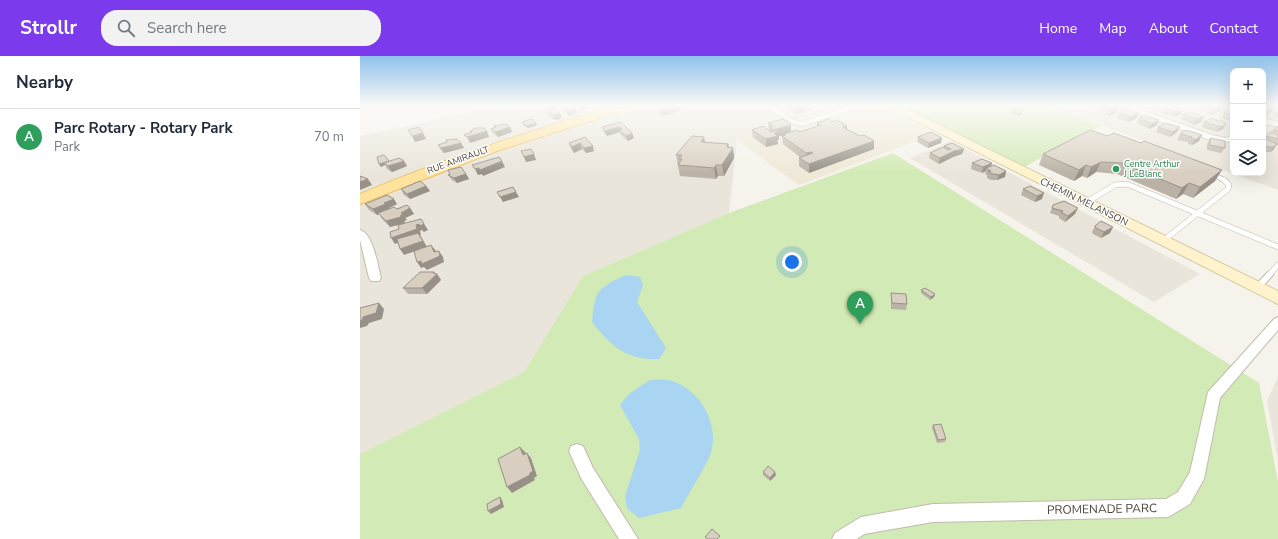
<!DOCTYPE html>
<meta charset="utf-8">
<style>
:root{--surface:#fff;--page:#f2f2f3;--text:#1f2937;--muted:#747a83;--line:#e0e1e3;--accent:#7c3aed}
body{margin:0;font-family:"Nunito Sans",sans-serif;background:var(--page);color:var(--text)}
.controls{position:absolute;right:12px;top:12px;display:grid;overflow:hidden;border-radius:8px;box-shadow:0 4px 16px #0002}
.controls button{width:36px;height:36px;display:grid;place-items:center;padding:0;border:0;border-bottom:1px solid var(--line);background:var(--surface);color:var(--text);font:20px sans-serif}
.you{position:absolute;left:432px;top:206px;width:14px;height:14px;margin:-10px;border:3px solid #fff;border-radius:50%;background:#1a73e8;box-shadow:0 0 0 6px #1a73e833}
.badge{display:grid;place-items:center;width:26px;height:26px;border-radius:50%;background:var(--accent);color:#fff;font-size:13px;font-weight:700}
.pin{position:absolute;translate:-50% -33px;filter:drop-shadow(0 1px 2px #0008)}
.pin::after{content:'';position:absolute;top:21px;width:14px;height:12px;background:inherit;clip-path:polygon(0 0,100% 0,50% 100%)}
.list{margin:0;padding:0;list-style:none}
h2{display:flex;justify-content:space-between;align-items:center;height:52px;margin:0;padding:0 16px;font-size:17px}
h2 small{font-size:13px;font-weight:400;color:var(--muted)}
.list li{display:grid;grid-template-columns:26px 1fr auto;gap:12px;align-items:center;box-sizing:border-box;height:56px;padding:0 16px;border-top:1px solid var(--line)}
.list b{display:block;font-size:15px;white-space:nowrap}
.list p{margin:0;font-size:13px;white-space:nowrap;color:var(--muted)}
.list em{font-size:13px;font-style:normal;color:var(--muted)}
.icon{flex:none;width:22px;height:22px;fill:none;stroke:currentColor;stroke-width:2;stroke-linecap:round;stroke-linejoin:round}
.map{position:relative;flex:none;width:918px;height:483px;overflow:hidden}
header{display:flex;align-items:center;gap:24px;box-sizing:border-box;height:56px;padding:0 20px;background:var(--accent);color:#fff}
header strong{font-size:19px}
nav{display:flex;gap:22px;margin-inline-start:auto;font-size:14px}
.search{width:280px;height:36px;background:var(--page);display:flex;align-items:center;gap:10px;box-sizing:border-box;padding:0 14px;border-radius:16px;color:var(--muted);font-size:15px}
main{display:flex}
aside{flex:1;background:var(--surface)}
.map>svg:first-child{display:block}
.residential{fill:#eae5da}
.education{fill:#efe8d6}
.green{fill:#d2eab5}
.water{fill:#a9d4f2}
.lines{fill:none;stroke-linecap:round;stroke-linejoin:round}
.lane-far2-casing{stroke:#c2bbae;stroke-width:5.5}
.lane-far1-casing{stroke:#c2bbae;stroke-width:6}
.lane-casing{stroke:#c2bbae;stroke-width:8}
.street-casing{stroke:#c2bbae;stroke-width:2}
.secondary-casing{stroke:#d6c79b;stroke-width:2}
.primary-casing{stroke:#e6c16a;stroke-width:2}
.lane-far2{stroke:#fff;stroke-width:4}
.lane-far1{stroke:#fff;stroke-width:5}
.lane{stroke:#fff;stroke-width:6}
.street{fill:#fff;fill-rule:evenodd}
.secondary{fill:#fff3cd;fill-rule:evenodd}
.primary{fill:#ffe39c;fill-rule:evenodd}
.wall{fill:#bab2a6}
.shaded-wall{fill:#979187}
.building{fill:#d8cfc1;stroke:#979187}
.leisure-dot{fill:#2e9e5b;stroke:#fff;stroke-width:1.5}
.labels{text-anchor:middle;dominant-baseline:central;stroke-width:3;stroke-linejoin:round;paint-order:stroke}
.far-street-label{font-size:9px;fill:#4b4439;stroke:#fff}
.far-leisure-label{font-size:9px;fill:#27864d;stroke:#fff;text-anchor:start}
.street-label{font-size:10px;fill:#4b4439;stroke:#fff}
.near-street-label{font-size:12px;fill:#4b4439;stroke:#fff}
</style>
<header>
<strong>Strollr</strong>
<div class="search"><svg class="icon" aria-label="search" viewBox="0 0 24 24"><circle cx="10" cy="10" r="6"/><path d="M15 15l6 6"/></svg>Search here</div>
<nav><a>Home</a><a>Map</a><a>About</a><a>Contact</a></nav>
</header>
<main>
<aside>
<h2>Nearby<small></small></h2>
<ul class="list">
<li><span class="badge" style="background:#2e9e5b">A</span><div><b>Parc Rotary - Rotary Park</b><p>Park</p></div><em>70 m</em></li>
</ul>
</aside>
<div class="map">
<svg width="918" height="483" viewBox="0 0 918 483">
<rect width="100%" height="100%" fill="#f6f3ec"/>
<path class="residential" d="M135 50H458L466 55 377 84 369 157 223 220 164 316 0 398V80Z
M688 50H873V117H903V50H918V134Z
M590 85 840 218 794 246 550 102Z
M918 321V405L907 345Z"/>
<path class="education" d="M482 50H523L575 78 439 129 377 84Z"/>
<path class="green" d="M540 50H688L741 70 664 111Z
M533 97 899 327 918 426V483H0V398L164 316 223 220 369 157Z"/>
<path class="water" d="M266 219 280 221 283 229 277 246 306 292 299 303C266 304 252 291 232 266 235 235 237 232 266 219Z
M290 324C296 324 303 323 308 324 337 330 358 364 352 392 350 405 328 438 321 452L279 462 267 452 265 440 280 394 279 383 260 349 270 337Z"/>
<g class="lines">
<g class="lane-far2-casing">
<path id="lane-far2" d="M408 50 434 66 442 68 497 50
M852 118 866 125"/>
</g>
<g class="lane-far1-casing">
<path id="lane-far1" d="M725 147 755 129 767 128 918 191
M803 185 868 133 869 129 864 124
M909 219 918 209"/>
</g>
<g class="lane-casing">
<path id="lane" d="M897 232 910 218"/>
</g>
<g class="street-casing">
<path id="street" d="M759 50H770L852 79 866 82 873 80V85L866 86 847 83Z
M857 50 873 52V56L857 52Z
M903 62 918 66V71L903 67Z
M0 174C13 177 18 210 21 222L19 225H11L9 222 0 184Z
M918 261V274L860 342 844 423 830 448 808 461 573 466 504 478 497 483H472L475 477 501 461 573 448 806 443 818 436 830 416 848 336 914 263Z
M217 388 223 390 233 412 278 483H259L221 422 209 395 211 390Z"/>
</g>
<g class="secondary-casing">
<path id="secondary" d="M526 50H540L918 235V248Z"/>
</g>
<g class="primary-casing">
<path id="primary" d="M254 50H273L271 52 137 95 0 148V138C83 103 168 76 254 50Z"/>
</g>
<use href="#lane-far2" class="lane-far2"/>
<use href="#lane-far1" class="lane-far1"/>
<use href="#lane" class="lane"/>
<use href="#street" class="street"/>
<use href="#secondary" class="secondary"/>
<use href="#primary" class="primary"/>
</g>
<path class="wall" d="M202 50H215L216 51 214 52H216L217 57 209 60 204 55Z
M218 50H236L222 54Z
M423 50H451L452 53 435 58Z
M727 50H737L733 52Z
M740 50H758L760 51 757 56 749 60 745 58 746 56 739 55Z
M782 50H803L802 52 795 55Z
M825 50H836L831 52Z
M840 50H862L859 55 852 59 838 54Z
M903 50 915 51 911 56 907 59 903 58Z
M297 51 321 54 302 60 298 56Z
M814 51 820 59 814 61 801 57 803 52Z
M186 54 200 57 202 62 195 64 187 59Z
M873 54V66L861 62 864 57Z
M651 55 662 59 658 60 650 57Z
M916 55H918V62L913 60Z
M759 57H779L777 62 768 66 757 62Z
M823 58 844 61 841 66 834 69 821 63Z
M779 62 799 64 797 69 789 73 777 67Z
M856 64 863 73 857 76 841 71 844 66Z
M162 66 177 69 168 72 163 69Z
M261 66 272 77 274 82 268 85 261 79 260 76 247 80 244 76 242 71Z
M472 66 487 70V74L514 93 449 117 439 110V102L440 101 423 88 422 80H425L424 79 419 80V84H417L418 88 406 91 393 81 392 74H409L408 67 431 76H440L457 71V67Z
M134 70 150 71 152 76 138 81 134 78 131 73 135 71Z
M918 70V90L916 89 913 94 910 96H903V82L905 80 911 76 913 74Z
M798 71H820L817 76 810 81 796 76Z
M730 74 855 125 833 142 823 138 816 143 757 118 736 116 727 122 722 120 714 125 679 109 683 98Z
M826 74 839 85 832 89 828 88V86L817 84 820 78Z
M225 81 234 95 226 97 222 93 214 97 211 93 209 87Z
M558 81 581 87 568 92 557 86Z
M850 82 865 92 861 97 847 94V88Z
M101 87 104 92 84 97 81 94 78 89Z
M345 87 368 88 369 91 373 92 374 102 364 120H358L356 123 320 120 316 99Z
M584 90 604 93 602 98 593 101 579 108 569 102 570 97 584 92Z
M29 105H44L47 110 32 116 27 113 25 109 21 111 19 108Z
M612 107 631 110 646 115 645 121 637 124H631L627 122V119L625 118 626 115 622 117 611 113Z
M106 118 109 123 97 127 92 124 88 119Z
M66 130 70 135 50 143 44 139 41 133Z
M663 133 682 143 675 146 661 139Z
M5 148H37L29 152 37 153 50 152 54 158 45 162 47 164 44 165 45 167 30 171 22 163 19 158 17 159 9 154Z
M693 149 715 158 705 166 699 162V160L690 157Z
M735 170 750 177 741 182 733 178 732 176Z
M74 216 75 218H77L81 224 67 238H48L43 232Z
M561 234 575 238 574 241 570 244 561 237Z
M531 237 547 248 546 254 531 253Z
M573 369 586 383 585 386 577 387 572 372Z
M403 416 416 419 410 425 403 419Z"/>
<path class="shaded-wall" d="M221 50H236L222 54Z
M317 50H320L321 54 302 60 301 55Z
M435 50H451L452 53 435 58Z
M798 50H803L802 52 795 55Z
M862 50 859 55 852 59 855 53Z
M760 51 757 56 749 60 751 54Z
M915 51 911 56 907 59 910 54Z
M216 52 217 57 209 60 207 55Z
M823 54 820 59 814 61 817 56Z
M663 56 662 59 658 60V58Z
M200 57 202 62 195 64 193 59Z
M779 57 777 62 768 66 771 61Z
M844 61 841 66 834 69 837 63Z
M799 64 797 69 789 73 792 68Z
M176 67 177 69 168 72 167 70Z
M866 68 863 73 857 76 861 71Z
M431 69V77L424 78V79L419 80V84H417L418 88 406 91V83L414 81V74Z
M487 70V78L483 71Z
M150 71 152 76 138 81 135 76Z
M259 71 260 76 247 80 245 75Z
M820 71 817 76 810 81 813 76Z
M127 75 129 81 110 87 107 81Z
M63 77 66 83 55 86 52 80Z
M272 77 274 82 268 85 266 80Z
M842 79 839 85 832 89 835 84Z
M344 81 346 91 341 86Z
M582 82 581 87 568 92 569 87Z
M514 85V93L449 117V108Z
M101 87 104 92 84 97 81 92Z
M220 87 222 93 214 97 212 91Z
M368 88 370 97 373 92 374 102 364 120 362 109 367 91Z
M917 88 913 94 910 96 913 91Z
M233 90 234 95 226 97 224 92Z
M604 93 602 98 593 101 579 108 580 102 594 95Z
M451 96V104L446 105V97Z
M174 98 176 104 166 106 164 101Z
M29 105 24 107 25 109 21 111 19 108Z
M44 105 47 110 32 116 28 110Z
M142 105 145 111 123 120 120 114Z
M741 106 736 116 727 122 731 111Z
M632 107 630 113 626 112V115L622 117 623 111Z
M356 109 358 120 356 123 354 112Z
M726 109 722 120 714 125 719 114Z
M119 112 122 118 118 119 115 113Z
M862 114 855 125 833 142 840 131Z
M646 115 645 121 637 124 639 119Z
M106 118 109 123 97 127 94 122Z
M8 123 12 129 0 134V126Z
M829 127 823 138 816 143 822 132Z
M66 130 70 135 50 143 47 138Z
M156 136 159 141 143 146 140 141Z
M684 137 682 143 675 146 677 140Z
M34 143 37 148 29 152 31 154 17 159 13 153 24 147Z
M50 152 54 158 45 162 47 164 44 165 45 167 30 171 26 165 40 160 41 157Z
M718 152 715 158 705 166 708 160Z
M61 163 68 174 64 176 62 174 60 175 61 179H60L67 191 44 199 40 193 60 179 35 188 31 182 56 169Z
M753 171 750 177 741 182 744 176Z
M71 189 76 195 78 201 79 195 83 201 84 206 67 214 64 211 61 212 57 206 61 205 74 196Z
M74 216 76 218H77L81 224 67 238 62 232Z
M575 238 574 241 570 244 571 241Z
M19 247 24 253 22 263 9 267 7 270 0 272V265L3 261Z
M160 391 165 396 168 404 163 399Z
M167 397 171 402 177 420 174 422 175 424 152 437 147 431 170 417Z
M415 416 416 419 410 425V422Z
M140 441 142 444 144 451 131 458 128 455Z"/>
<path class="building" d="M203 50H213L216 52 207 55Z
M301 50H317L301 55 297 51Z
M742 50H758L760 51 751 54 747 53 750 52Z
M806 50H814V51L823 54 817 56 803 52Z
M844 50H862L855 53Z
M903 50H913L915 51 910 54 903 51Z
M194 52 200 57 193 59 186 54Z
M656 53 663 56 658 58 651 55Z
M766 53 779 57 771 61 759 57Z
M870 53 873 54V60L864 57Z
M829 56 844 61 837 63 823 58Z
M785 59 799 64 792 68 779 62Z
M851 62 857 64 855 65 861 64 866 68 861 71 844 66Z
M172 63 176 67 167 70 162 66Z
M423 63 431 69 414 74 409 72 413 70 408 67Z
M469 63 472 66 477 64 487 70 483 71 486 73 500 80 504 79 514 85 449 108 439 102 453 97 451 96 446 97 422 80 426 79 424 78 437 74 440 76 461 69 457 67Z
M261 66 272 77 266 80 259 74 262 73 259 71 245 75 242 71Z
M805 67 820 71 813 76 798 71Z
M145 68 150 71 135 76 131 73 136 71 134 70Z
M403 70 411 76 416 74 419 76 414 77 417 80 406 83 392 74Z
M918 70V75L913 74Z
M59 71 63 77 52 80 48 74Z
M116 72H124L127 75 107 81 104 79 112 76 110 75Z
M730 74 747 80 754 77 781 87 784 85 862 114 840 131 829 127 822 132 762 107 741 106 731 111 726 109 719 114 683 98Z
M826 74 842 79 835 84 831 82 832 81 820 78Z
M571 76 582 82 569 87 558 81Z
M911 76 918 79V83L905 80Z
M332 80 344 81 341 86 368 88 367 91 373 92 362 109H356L354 112 318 109 322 103H319L322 99H316Z
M225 81 233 90 224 92 220 87 212 91 209 87Z
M850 82 865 85V92L850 89Z
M903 82 917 88 913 91H908L903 89Z
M97 83 101 87 81 92 78 89 87 86 86 84Z
M592 87 604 93 594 95 580 102 570 97 583 91 588 94 591 93 584 90Z
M171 93 174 98 164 101 161 95Z
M24 99 29 105 19 108 17 101Z
M139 101 142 105 120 114 119 112 115 113 112 109Z
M39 102 44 105 28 110 24 107Z
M622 103 632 107 623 111 612 107Z
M634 109 646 115 639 119 633 118 628 116 631 115 626 112Z
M101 111 106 118 94 122 88 119 90 118 88 114Z
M0 120 8 123 0 126Z
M60 125 66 130 47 138 41 133Z
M670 130 684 137 677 140 663 133Z
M153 131 156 136 140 141 137 136Z
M27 139 34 143 24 147 26 148 13 153 5 148Z
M704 145 718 152 708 160 701 156 703 155 692 152 693 149Z
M47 149 50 152 41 157 43 158 40 160 41 161 26 165 18 157 34 151 37 153Z
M61 163 64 168 60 170 59 168 56 169 57 173 31 182 30 176 39 173 38 169Z
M741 165 753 171 744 176 736 172 735 170Z
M58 177 63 185 40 193 37 183Z
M71 189 74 196 79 195 80 200 62 208 61 205 57 206 54 195Z
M60 216H74L73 217 77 218 62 232H43Z
M565 232 575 238 571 241 561 234Z
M531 237 546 238 547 248 532 247Z
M19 247 16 257 3 261 2 264 0 265V252Z
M581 368 586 383 578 384 573 369Z
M160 391 163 399 167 397 173 415 170 417V419L147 431 138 403Z
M408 410 415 416 410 422 403 416Z
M140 441 141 448 128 455 127 448Z
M352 473 360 480 357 483H348L345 481Z"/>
<linearGradient id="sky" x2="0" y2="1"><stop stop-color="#8fc1ec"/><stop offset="0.42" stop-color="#fbfaf6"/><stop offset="1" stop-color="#fbfaf6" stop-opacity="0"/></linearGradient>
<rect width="918" height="118" fill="url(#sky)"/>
<circle class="leisure-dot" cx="756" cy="113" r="4"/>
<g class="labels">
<g class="far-street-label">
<text transform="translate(98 104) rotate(-20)">RUE AMIRAULT</text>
</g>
<g class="far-leisure-label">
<text x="764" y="108">Centre Arthur<tspan x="764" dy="10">J LeBlanc</tspan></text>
</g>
<g class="street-label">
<text transform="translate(724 146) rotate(26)">CHEMIN MELANSON</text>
</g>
<g class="near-street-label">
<text transform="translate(742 453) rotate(-1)">PROMENADE PARC</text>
</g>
</g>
</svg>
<div class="controls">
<button>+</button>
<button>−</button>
<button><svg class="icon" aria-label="layers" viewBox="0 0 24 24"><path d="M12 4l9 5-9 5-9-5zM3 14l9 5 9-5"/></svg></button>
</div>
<div class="you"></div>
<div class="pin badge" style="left:500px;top:268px;background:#2e9e5b">A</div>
</div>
</main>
